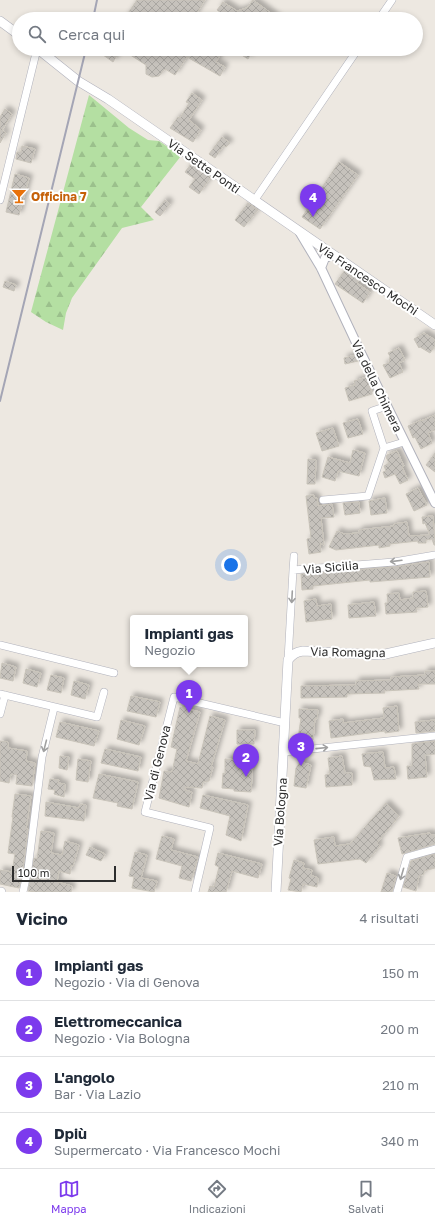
<!DOCTYPE html>
<html lang="it">
<meta charset="utf-8">
<style>
:root{--surface:#fff;--page:#f6f6f7;--text:#1f2937;--muted:#747a83;--line:#e0e1e3;--accent:#7c3aed}
body{margin:0;font-family:"Golos Text",sans-serif;background:var(--page);color:var(--text)}
.scale{position:absolute;left:12px;bottom:10px;width:104px;box-sizing:border-box;padding-left:4px;border:2px solid #2d2d2d;border-top:0;font-size:11px;line-height:14px;white-space:nowrap;color:#2d2d2d;-webkit-text-stroke:3px #fff;paint-order:stroke}
.you{position:absolute;left:231px;top:565px;width:14px;height:14px;margin:-10px;border:3px solid #fff;border-radius:50%;background:#1a73e8;box-shadow:0 0 0 6px #1a73e833}
.badge{display:grid;place-items:center;width:26px;height:26px;border-radius:50%;background:var(--accent);color:#fff;font-size:13px;font-weight:700}
.pin{position:absolute;translate:-50% -33px;filter:drop-shadow(0 1px 2px #0008)}
.pin::after{content:'';position:absolute;top:21px;width:14px;height:12px;background:inherit;clip-path:polygon(0 0,100% 0,50% 100%)}
.popup{position:absolute;left:130px;top:615px;width:118px;height:52px;box-sizing:border-box;display:grid;place-content:center;border-radius:4px;background:var(--surface);filter:drop-shadow(0 1px 3px #0005);font-size:13px;white-space:nowrap;color:var(--muted)}
.popup b{font-size:15px;color:var(--text)}
.popup::after{content:'';position:absolute;left:50%;top:100%;margin-left:-8px;border:8px solid transparent;border-top-color:var(--surface)}
.list{margin:0;padding:0;list-style:none}
h2{display:flex;justify-content:space-between;align-items:center;height:52px;margin:0;padding:0 16px;font-size:17px}
h2 small{font-size:13px;font-weight:400;color:var(--muted)}
.list li{display:grid;grid-template-columns:26px 1fr auto;gap:12px;align-items:center;box-sizing:border-box;height:56px;padding:0 16px;border-top:1px solid var(--line)}
.list b{display:block;font-size:15px;white-space:nowrap}
.list p{margin:0;font-size:13px;white-space:nowrap;color:var(--muted)}
.list em{font-size:13px;font-style:normal;color:var(--muted)}
.icon{flex:none;width:22px;height:22px;fill:none;stroke:currentColor;stroke-width:2;stroke-linecap:round;stroke-linejoin:round}
.map{position:relative;flex:none;width:435px;height:892px;overflow:hidden}
.search{position:absolute;background:var(--surface);box-shadow:0 2px 6px #0003;left:12px;right:12px;top:12px;height:44px;display:flex;align-items:center;gap:10px;box-sizing:border-box;padding:0 14px;border-radius:22px;color:var(--muted);font-size:15px}
.sheet{height:276px;background:var(--surface)}
nav{display:flex;justify-content:space-around;align-items:center;box-sizing:border-box;height:56px;border-top:1px solid var(--line);background:var(--surface);font-size:11px;color:var(--muted)}
nav a{display:grid;justify-items:center;gap:2px}
nav .on{color:var(--accent)}
.map>svg:first-child{display:block}
.forest{fill:url(#forest-firs)}
.building{fill:url(#building-cross-hatch);stroke:#c9c4ba;filter:url(#shadow)}
.lines{fill:none;stroke-linecap:round;stroke-linejoin:round}
.minor-casing{stroke:#b1b2bc;stroke-width:8}
.tertiary-casing{stroke:#b1b2bc;stroke-width:10}
.secondary-casing{stroke:#b1b2bc;stroke-width:10}
.minor{stroke:#fff;stroke-width:7}
.tertiary{stroke:#fff;stroke-width:8}
.secondary{stroke:#fff;stroke-width:9}
.rail{stroke:#a4a5b5;stroke-width:2}
.oneway{stroke:#a0a0a0}
.labels{text-anchor:middle;dominant-baseline:central;stroke-width:4;stroke-linejoin:round;paint-order:stroke}
.street-label{font-size:12px;fill:#2d2d2d;stroke:#fff}
.food-label{font-size:12px;font-weight:bold;fill:#c56008;stroke:#fff;text-anchor:start}
</style>
<div class="map">
<svg width="435" height="892" viewBox="0 0 435 892">
<defs>
<pattern id="forest-firs" width="22" height="20" patternUnits="userSpaceOnUse"><rect width="22" height="20" fill="#b4dfa2"/><path d="M5 1l3.5 6h-7zM16 11l3.5 6h-7z" fill="#9bc08c"/></pattern>
<pattern id="building-cross-hatch" width="8" height="8" patternUnits="userSpaceOnUse"><rect width="8" height="8" fill="#c6c2bc"/><path d="M0 0l8 8M0 8l8-8" fill="none" stroke="#aaa7a2"/></pattern>
<filter id="shadow"><feDropShadow dx="3.5" dy="-3.5" stdDeviation="2" flood-color="#0004"/></filter>
</defs>
<rect width="100%" height="100%" fill="#ede8e1"/>
<path class="forest" d="M89 95 129 128 148 140 159 141 181 156 141 207 154 220 122 228 72 298 66 313 63 330 46 322 31 312Z"/>
<path class="building" d="M137 0H205L193 19H124Z
M253 0 279 19H228L219 13 220 12 217 10 223 2 237 11 247 8Z
M101 49H224L216 62 225 67 220 76 187 57 175 75 165 69 159 76 152 77 146 74V65L121 49 113 62 99 52Z
M232 49H254L248 59Z
M192 93 202 100 189 120 201 130 193 142 170 128 178 117 180 118 189 103 186 102Z
M5 109 12 114 2 130 6 133 0 143V117Z
M222 137 230 143 226 147 224 145 215 158 209 154Z
M22 146 35 149 31 163 16 159 17 152H21Z
M339 162 358 175 320 229 302 217Z
M191 164 211 177 199 194 189 187 195 179 185 172Z
M15 174 29 178 19 215 6 212Z
M165 200 170 204 160 216 155 212Z
M248 203 258 210 244 227 235 220Z
M345 270 359 280 357 283 370 292 363 303 335 284Z
M5 281 16 285 14 291 3 287Z
M424 333 435 340V346L430 353 420 347 419 348 414 339Z
M399 348 405 360 399 363 403 372 390 378 383 365 389 363 390 356 388 353Z
M356 355 358 361 345 364 344 358Z
M367 377 372 394 349 401 345 388 355 385 354 381Z
M435 415V430L428 433 432 443 421 449 415 437 413 438 408 426 421 420V421Z
M358 419 363 434 348 438 343 423Z
M333 428 339 446 322 451 316 433Z
M353 450 365 453 359 476 338 471 335 481 322 477 328 457 350 463Z
M397 451 404 466 402 467 408 480 400 484 395 474 385 478 383 472 386 471 384 466 389 463 386 457 387 455Z
M435 453V472L426 465Z
M308 459 316 460 315 484H307Z
M418 488 427 505 414 511 406 494Z
M314 495V498H317L318 506 332 504 334 517 321 518 324 545 320 543 321 552 309 554 307 539 311 538 306 496Z
M385 498 387 513 371 515 369 501Z
M359 502 360 513 345 515 343 503Z
M433 516 435 545H434L432 539 426 540V543H418V541L390 544V546L379 548V545L336 550 329 547 337 531 344 534 359 533V530L394 526V524L407 522 409 536 430 535 425 523 423 524 422 517Z
M429 562 430 577 370 582V580L313 586V589L302 590 301 574 394 567Z
M426 591 428 607 416 608 417 612 386 614 385 603H388L387 594 399 593 400 600 413 598V592Z
M316 599 317 606 331 604 332 619 306 622 304 601Z
M374 602 376 616 349 618 348 605Z
M2 663 16 667 13 681 0 678Z
M26 669 41 673 37 687 23 683Z
M425 671H435V684H418L419 689 384 691 385 693 347 694V697L301 698V686L356 685V681L391 680V677L425 675Z
M51 675 64 678 61 693 47 690Z
M74 681 89 685 85 699 71 695Z
M131 696 160 702 156 717 127 711Z
M397 706 399 731 385 733V731L331 738 329 721 343 719V723L384 718 383 708Z
M180 707 200 712 186 761 198 764 210 716 225 720 211 767H213L209 781 203 782 202 788 185 787V790L192 792 189 807 159 798 164 771 172 772 177 749 171 747Z
M299 709 318 710 317 719 315 718 313 740 298 738 301 718H299Z
M121 720 145 726 139 745 117 739Z
M435 720V731L416 733 415 722Z
M60 722 99 731 94 746 56 737Z
M237 730H255L254 744H237Z
M0 741 8 742V748L27 751 26 761 35 763 32 786 16 784 17 775 11 774 9 783 0 781Z
M435 741V754L425 755 427 777 408 779 407 766H412V744Z
M105 749 141 757 138 771 101 763Z
M383 752 385 768 394 767 396 779 374 780 371 767 364 766 362 754Z
M60 756 69 757 67 770 59 768Z
M342 756 345 773H352V785L326 787 325 775 330 774 328 758Z
M78 759 91 761 88 782 76 780Z
M225 759 253 761 251 792 234 791V789L222 788 223 773 225 774Z
M300 762 311 765 306 788 294 786 296 768Z
M99 774 138 782 132 809 117 806 118 803 93 798Z
M50 779 59 780 58 783 65 784 64 797 54 794 55 790 48 789Z
M15 794 31 796 26 829H28L23 868 19 888 0 884V870L12 872 15 854 8 853 13 817H12Z
M203 795 248 805 241 841 226 835 230 816 200 808Z
M46 802 79 808 80 804 86 805 84 821 45 816Z
M386 803 399 816 377 843 380 846 366 863 360 859 318 864 314 840 334 837 335 846 350 844Z
M41 831 54 833 51 853 62 855 65 841 79 845 73 866 71 865 70 874 59 871 57 882 72 886 71 892H36L28 891 34 858 37 859Z
M430 833 432 835H435V844L402 854 398 838Z
M162 836 174 839 171 850 198 857 191 881 179 878 182 866 156 859Z
M90 847 105 854 101 861 86 855Z
M135 852 147 855 141 878 157 881 154 892 132 888 134 877 129 876Z
M218 853 262 864 258 878 232 871 226 892H208L210 886 214 887 219 867 215 865Z
M435 854V868L424 871V874L419 876 416 891 403 887 411 861Z
M294 860 304 863 303 868 312 870 311 875 318 878 317 887 303 884 301 892 288 890 291 879 289 878Z
M387 873 396 876 392 892H381Z"/>
<g class="lines">
<g class="minor-casing">
<path id="minor" d="M379 19 392 0
M0 200 37 49
M254 201 358 49
M384 448 372 411 387 406
M323 500 368 496 384 448 404 442
M293 570 294 556
M0 645 114 673
M288 660 293 570 394 562 435 555
M0 694 97 717 104 692
M0 714 5 695
M284 752 435 736
M23 892 28 869 42 757 54 708
M195 892 210 828 145 812 174 697 285 723
M397 892 407 857 435 849"/>
</g>
<g class="tertiary-casing">
<path id="tertiary" d="M300 233 321 268 360 351 435 503
M321 268 325 258 333 255"/>
</g>
<g class="secondary-casing">
<path id="secondary" d="M0 21 19 35
M38 49 78 81 108 99 435 325
M0 892H1
M276 892 288 660C293 654 296 652 303 651L381 655 435 643"/>
</g>
<use href="#minor" class="minor"/>
<use href="#tertiary" class="tertiary"/>
<use href="#secondary" class="secondary"/>
<path class="rail" d="M93 19 97 0
M0 401 86 49"/>
</g>
<defs><path id="oneway-shaft" d="M-6 0H5M1.5-3L5.5 0L1.5 3" fill="none" stroke-width="1.6" stroke-linecap="round" stroke-linejoin="round"/></defs>
<g class="oneway">
<use href="#oneway-shaft" transform="translate(396 561) rotate(173)"/>
<use href="#oneway-shaft" transform="translate(292 597) rotate(93)"/>
<use href="#oneway-shaft" transform="translate(45 746) rotate(104)"/>
<use href="#oneway-shaft" transform="translate(322 748) rotate(-6)"/>
<use href="#oneway-shaft" transform="translate(402 874) rotate(106)"/>
</g>
<defs>
<g id="bar-bare" transform="scale(1.2)"><path d="M-6-5H6L.8 .8V4.5H3.5V6h-7V4.5H-.8V.8Z" fill="#e8710a" stroke="#fff" stroke-width="2.5" paint-order="stroke"/></g>
</defs>
<g fill-rule="evenodd">
<use href="#bar-bare" x="19" y="196"/>
</g>
<g class="labels">
<g class="street-label">
<text transform="translate(204 166) rotate(35)">Via Sette Ponti</text>
<text transform="translate(368 279) rotate(34)">Via Francesco Mochi</text>
<text transform="translate(377 386) rotate(64)">Via della Chimera</text>
<text transform="translate(331 567) rotate(-5)">Via Sicilia</text>
<text transform="translate(348 652) rotate(1)">Via Romagna</text>
<text transform="translate(157 763) rotate(-76)">Via di Genova</text>
<text transform="translate(280 812) rotate(-86)">Via Bologna</text>
</g>
<g class="food-label">
<text x="31" y="196">Officina 7</text>
</g>
</g>
</svg>
<div class="scale">100 m</div>
<div class="you"></div>
<div class="pin badge" style="left:189px;top:713px">1</div>
<div class="popup"><b>Impianti gas</b>Negozio</div>
<div class="pin badge" style="left:246px;top:777px">2</div>
<div class="pin badge" style="left:301px;top:766px">3</div>
<div class="pin badge" style="left:313px;top:217px">4</div>
<div class="search"><svg class="icon" aria-label="search" viewBox="0 0 24 24"><circle cx="10" cy="10" r="6"/><path d="M15 15l6 6"/></svg>Cerca qui</div>
</div>
<section class="sheet">
<h2>Vicino<small>4 risultati</small></h2>
<ul class="list">
<li><span class="badge">1</span><div><b>Impianti gas</b><p>Negozio · Via di Genova</p></div><em>150 m</em></li>
<li><span class="badge">2</span><div><b>Elettromeccanica</b><p>Negozio · Via Bologna</p></div><em>200 m</em></li>
<li><span class="badge">3</span><div><b>L'angolo</b><p>Bar · Via Lazio</p></div><em>210 m</em></li>
<li><span class="badge">4</span><div><b>Dpiù</b><p>Supermercato · Via Francesco Mochi</p></div><em>340 m</em></li>
</ul>
</section>
<nav>
<a class="on"><svg class="icon" aria-label="map" viewBox="0 0 24 24"><path d="M3 6l6-2 6 2 6-2v14l-6 2-6-2-6 2zM9 4v14M15 6v14"/></svg>Mappa</a>
<a><svg class="icon" aria-label="directions" viewBox="0 0 24 24"><path d="M12 3l9 9-9 9-9-9zM9 14v-3h6M13 9l2 2-2 2"/></svg>Indicazioni</a>
<a><svg class="icon" aria-label="saved" viewBox="0 0 24 24"><path d="M7 4h10v16l-5-4-5 4z"/></svg>Salvati</a>
</nav>
